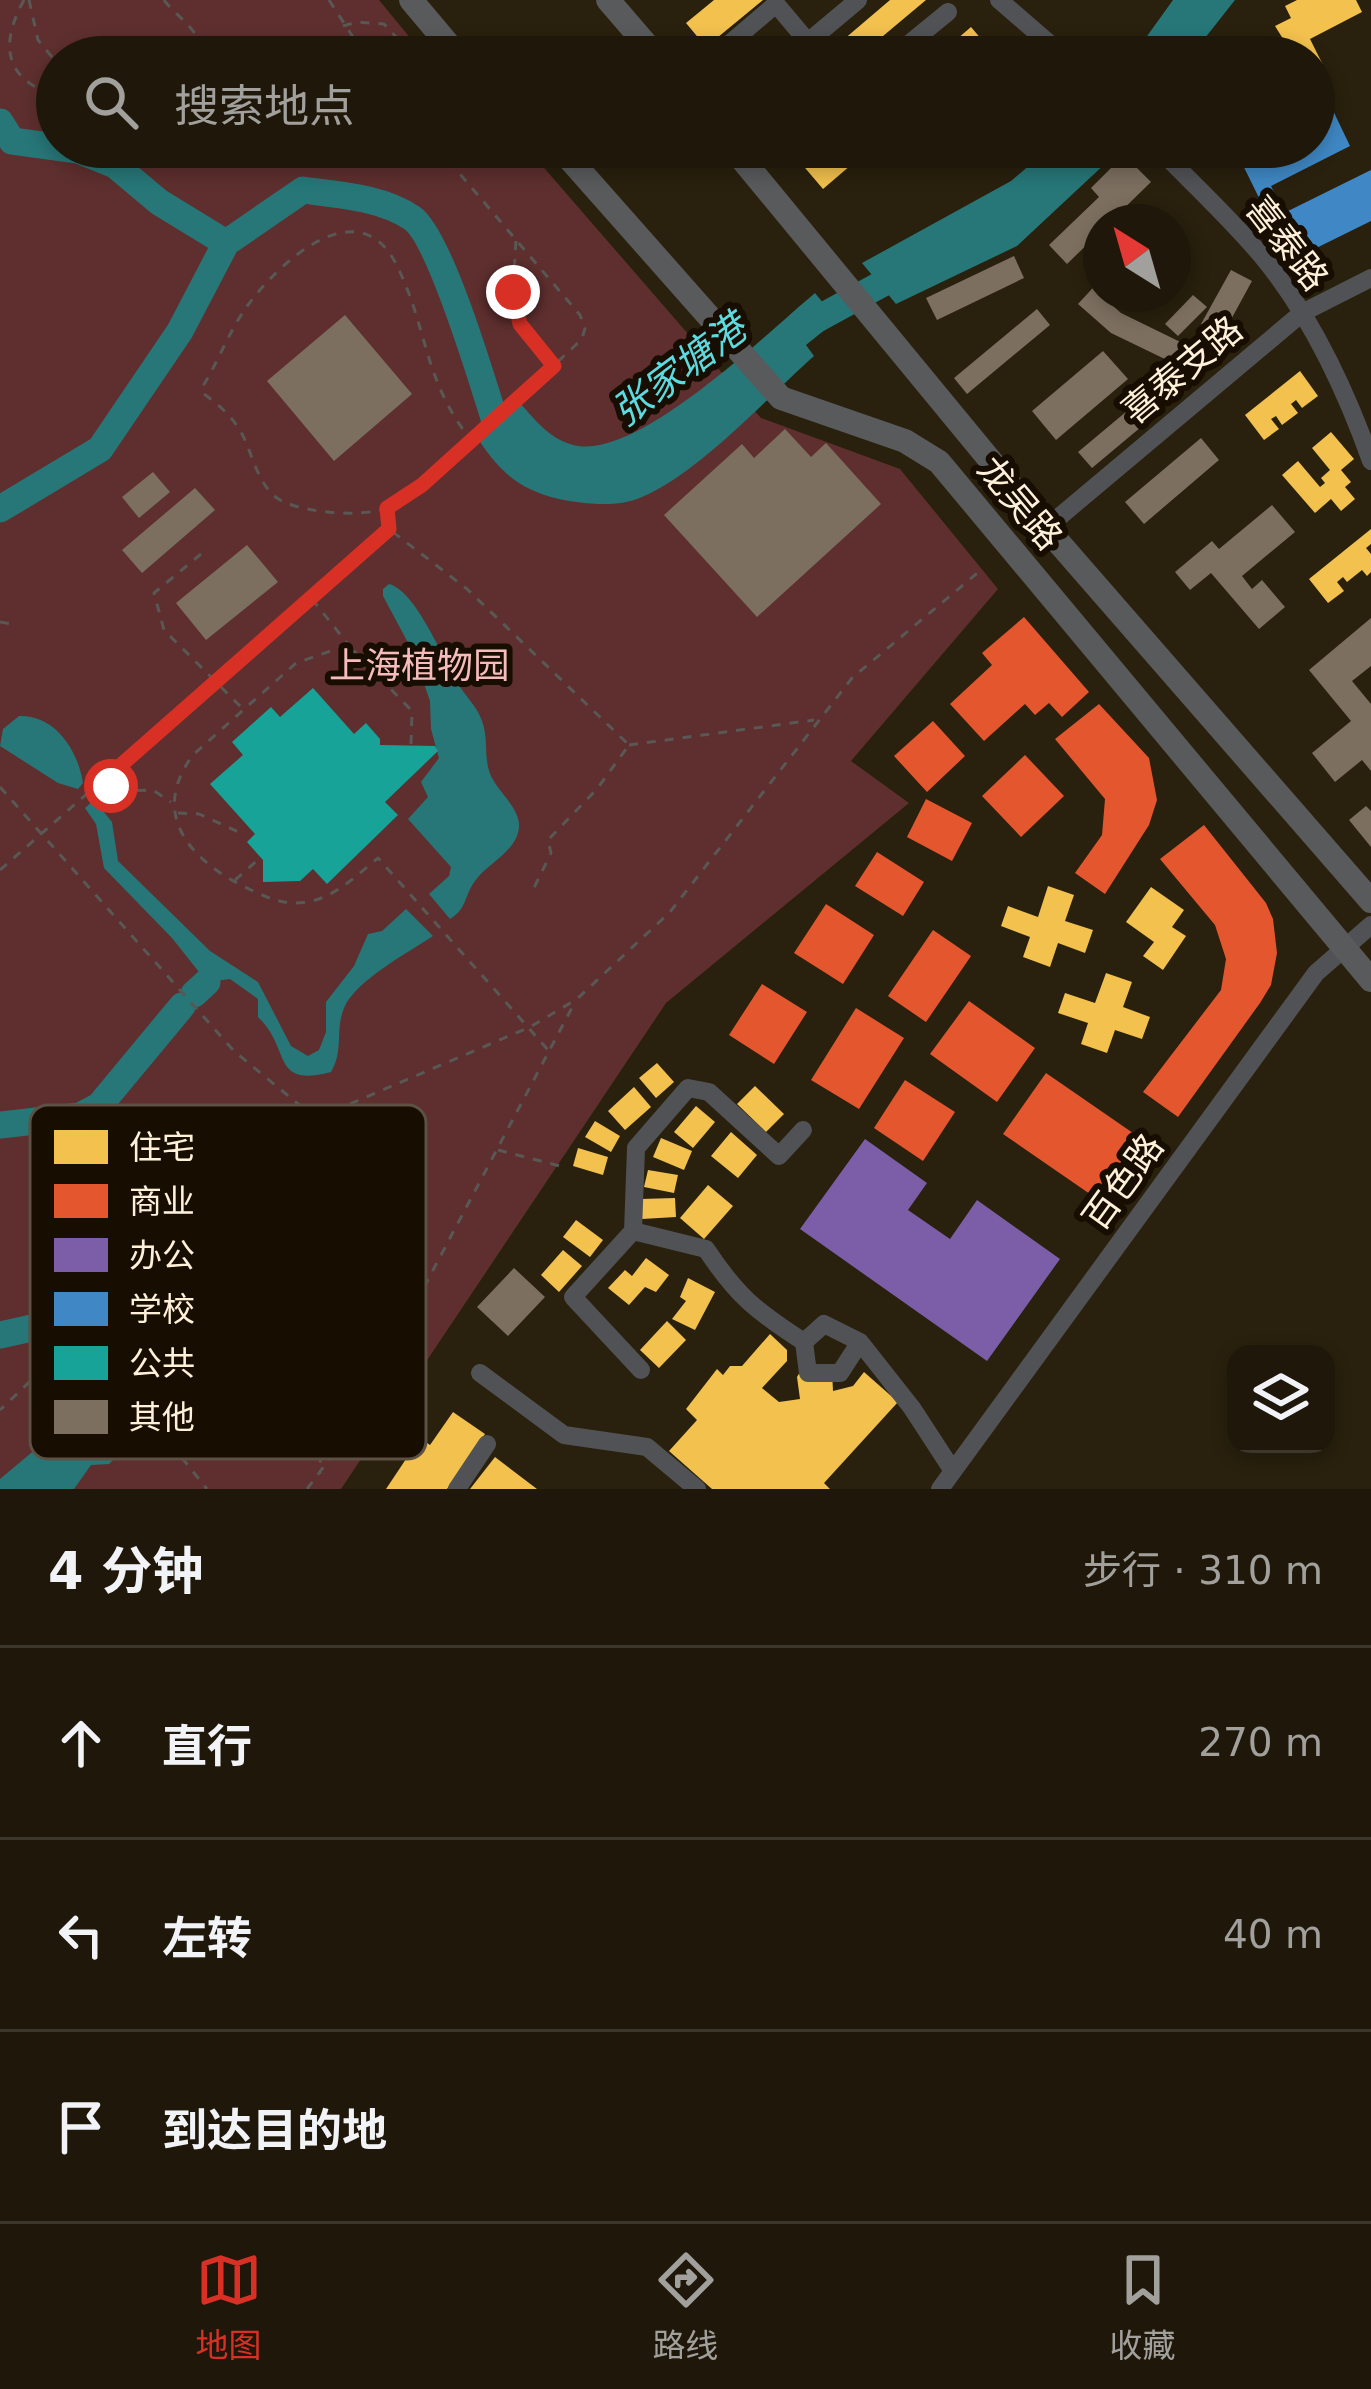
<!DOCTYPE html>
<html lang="zh">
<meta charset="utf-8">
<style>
:root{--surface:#1f180a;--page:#272113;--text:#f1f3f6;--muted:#a1a09c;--line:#3c372b;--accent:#d93025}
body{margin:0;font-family:"DejaVu Sans","Noto Sans SC",sans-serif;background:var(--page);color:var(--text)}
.controls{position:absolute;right:36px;bottom:36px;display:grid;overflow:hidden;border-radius:24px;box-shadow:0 6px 18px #0003}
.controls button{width:108px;height:108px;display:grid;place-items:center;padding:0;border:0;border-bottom:3px solid var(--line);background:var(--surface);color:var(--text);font:60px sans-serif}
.compass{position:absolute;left:1083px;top:204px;width:108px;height:108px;border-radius:50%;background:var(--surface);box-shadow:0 6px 18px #0003;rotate:323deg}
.stop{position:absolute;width:36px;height:36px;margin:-27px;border:9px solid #d93025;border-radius:50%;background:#fff}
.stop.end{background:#d93025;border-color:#fff;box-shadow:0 3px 12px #0008}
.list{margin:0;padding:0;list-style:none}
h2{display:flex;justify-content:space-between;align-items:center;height:156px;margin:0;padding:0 48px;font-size:51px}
h2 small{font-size:39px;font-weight:400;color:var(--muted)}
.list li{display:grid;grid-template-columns:78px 1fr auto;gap:36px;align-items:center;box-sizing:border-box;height:192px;padding:0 48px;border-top:3px solid var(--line)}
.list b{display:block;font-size:45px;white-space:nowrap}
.list em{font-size:39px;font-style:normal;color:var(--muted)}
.icon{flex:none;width:66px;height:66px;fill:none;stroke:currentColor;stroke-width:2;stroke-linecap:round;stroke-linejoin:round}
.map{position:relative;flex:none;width:1371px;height:1489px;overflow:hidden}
.search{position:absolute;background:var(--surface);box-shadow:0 6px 18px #0003;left:36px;right:36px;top:36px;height:132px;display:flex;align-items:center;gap:30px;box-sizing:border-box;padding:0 42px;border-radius:66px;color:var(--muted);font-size:45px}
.sheet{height:732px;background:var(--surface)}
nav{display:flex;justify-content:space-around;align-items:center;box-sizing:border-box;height:168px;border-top:3px solid var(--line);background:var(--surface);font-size:33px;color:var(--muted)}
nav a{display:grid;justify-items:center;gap:6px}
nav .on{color:var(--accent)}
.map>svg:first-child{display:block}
.green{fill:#5e2f2e}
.water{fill:#277778}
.homes{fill:#f2c14e}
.shops{fill:#e4572e}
.offices{fill:#7b5ea7}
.schools{fill:#3f88c5}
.public{fill:#17a398}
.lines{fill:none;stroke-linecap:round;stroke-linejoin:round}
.river{stroke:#277778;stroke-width:27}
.building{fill:#7c6f60}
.path{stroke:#595855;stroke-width:3;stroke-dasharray:9 9;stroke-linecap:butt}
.minor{stroke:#505255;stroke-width:18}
.major{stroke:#585a5c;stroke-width:24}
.route{stroke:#d93025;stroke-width:15}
.labels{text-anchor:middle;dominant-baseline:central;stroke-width:12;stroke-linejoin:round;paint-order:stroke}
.street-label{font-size:36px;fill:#fef0d9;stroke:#170d01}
.park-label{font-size:36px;fill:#f6bcbc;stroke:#170d01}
.water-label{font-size:39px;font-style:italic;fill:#5cdadf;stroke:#170d01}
.key{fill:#170d01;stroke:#5c5142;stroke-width:3}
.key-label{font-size:33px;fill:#fef0d9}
</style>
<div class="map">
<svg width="1371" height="1489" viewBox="0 0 1371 1489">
<rect width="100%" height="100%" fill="#29200d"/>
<path class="green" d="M0 0H379L426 57H57V147H526L761 418 900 469 998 589 851 761 909 803 666 1003 341 1489H0Z"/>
<path class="water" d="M1173 0H1235L1190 57H1132Z
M1051 147H1123L1017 246 896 304 862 263 1011 181Z
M815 293 837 320 806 345 814 356C767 398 699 473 642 497 618 508 584 504 559 499 521 490 502 474 480 442L520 403C536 421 551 441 578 446 642 456 766 334 815 293Z
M389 584C416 591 442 657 457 682 465 696 477 706 482 721 489 739 483 758 491 776 498 791 518 807 519 824 520 850 487 863 475 881 464 896 467 909 450 919L429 894 449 876 451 867 408 819 428 797 421 782 439 758 431 729 430 701 413 652 383 596V589Z
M19 716C56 715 78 751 83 783L78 789 58 783 0 746 3 729Z
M94 800 112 822 118 861 210 951 258 982 291 1046 308 1056 319 1050 326 1032V1002L354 966 368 934 382 931 406 909 433 936C408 953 356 980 344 1008 335 1029 344 1051 331 1072 270 1088 292 1049 258 1017V999L230 979 207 982 172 938 104 868 96 824 85 808Z
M80 1355 97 1369 119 1378 127 1387 132 1413 143 1431 109 1464 91 1465 74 1489H0V1479L37 1448 73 1437C97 1407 74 1391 71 1359Z"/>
<path class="homes" d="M714 0H763L706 47 686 23Z
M890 0H926L858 57H833L829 52Z
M1297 0H1356L1362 12 1310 39 1324 67 1314 72V57H1255L1285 42 1275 26 1291 18 1285 6Z
M971 27 988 47 977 57H936Z
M818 147H872L823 189 800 162Z
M1300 371 1318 396 1302 408 1296 400 1291 404 1298 413 1282 425 1276 416 1271 419 1279 429 1264 440 1245 415Z
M1331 432 1354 459 1341 470 1351 482 1345 487 1355 499 1341 511 1331 499 1315 513 1282 475 1298 461 1320 487 1325 483 1321 478 1330 470 1312 448Z
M1371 529V544L1366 548 1371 554V572L1367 576 1362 570 1347 582 1343 577 1337 582 1344 591 1328 603 1309 579Z
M1048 886 1074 895 1065 921 1093 930 1085 953 1058 943 1050 967 1023 957 1030 937 1001 926 1008 906 1038 917Z
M1151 887 1184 910 1172 927 1186 936 1163 970 1143 956 1154 942 1126 922Z
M1106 973 1132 982 1123 1007 1150 1017 1142 1039 1115 1030 1107 1053 1081 1044 1088 1023 1058 1013 1065 993 1095 1003Z
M657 1063 674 1082 656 1098 639 1078Z
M755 1086 784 1114 766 1132 737 1104Z
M634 1087 651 1107 625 1130 608 1111Z
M696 1106 715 1122 693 1148 674 1132Z
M595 1121 620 1136 611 1152 585 1137Z
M731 1132 757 1155 738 1178 711 1156Z
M661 1138 692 1151 684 1170 653 1157Z
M578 1148 608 1157 603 1175 573 1166Z
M648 1170 678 1175 674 1193 644 1187Z
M708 1185 733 1206 704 1239 680 1218Z
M675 1198 676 1217 642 1219 641 1199Z
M576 1220 603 1240 590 1257 563 1237Z
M563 1250 582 1266 559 1292 541 1275Z
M646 1258 669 1275 656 1292 645 1287 629 1305 608 1288 625 1270 632 1276Z
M688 1278 715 1292 695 1330 672 1319 686 1301 680 1297Z
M667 1321 686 1340 659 1368 640 1350Z
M770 1334 787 1350V1361L762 1388 779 1402 800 1399 797 1377 804 1365 832 1371 833 1391 853 1386 864 1372 898 1402 824 1483 830 1489H712L669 1451 697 1420 686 1409 717 1369 723 1375 730 1366H742Z
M453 1412 485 1434 447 1489H386L420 1438 430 1445Z
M495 1457 537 1489H470Z"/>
<path class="shops" d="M1024 617 1089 692 1062 717 1049 703 1035 715 1025 704 984 741 950 704 992 665 982 653Z
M1099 704 1149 758 1157 800 1149 825 1105 894 1075 873 1102 835 1105 799 1055 739Z
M933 721 965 756 927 792 894 756Z
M1025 755 1064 796 1021 837 982 796Z
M926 799 972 823 952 861 907 837Z
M1204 825 1266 903 1273 919 1277 953 1271 985 1260 1003 1178 1117 1143 1092 1221 990 1226 959 1215 925 1160 859Z
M877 852 924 882 903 916 855 886Z
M826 904 874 935 843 984 794 953Z
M933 930 971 956 926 1022 888 996Z
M762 984 807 1012 774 1064 729 1035Z
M969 1001 1035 1048 997 1102 930 1054Z
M856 1008 904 1038 859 1109 811 1080Z
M1046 1073 1146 1142 1103 1203 1003 1134Z
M905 1080 955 1112 923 1161 874 1128Z"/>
<path class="offices" d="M865 1139 927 1183 908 1210 950 1239 977 1200 1060 1259 987 1361 800 1229Z"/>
<path class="schools" d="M1328 100 1350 146 1271 186 1284 213 1371 170V221L1290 261 1234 147H1314V107Z"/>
<path class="public" d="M313 688 354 734 366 723 380 739V745L435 746 438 751 385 802 398 815 327 884 313 869 300 881 263 882V860L247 842 255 834 210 784 243 755 232 742 271 707 280 717Z"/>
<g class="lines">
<path class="river" d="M0 122 12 141 78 150 115 165 159 202 226 243
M801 328 909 269
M0 509 100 449 180 331 226 243 303 190C338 195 382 197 412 218 441 238 486 393 499 434L520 446
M194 994 207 982
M0 1125 80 1116 99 1106 182 1006
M0 1335 50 1324 60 1342"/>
</g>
<path class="building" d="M1124 155 1151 182 1110 222H1101V231L1067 264 1049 245 1099 197 1091 188Z
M1014 256 1024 278 937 320 926 298Z
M1231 270 1252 281 1222 336 1201 324Z
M1101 279V294H1124L1112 305 1121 313 1211 357 1202 377 1111 333 1078 304Z
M1193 295 1207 307 1178 336 1165 324Z
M1037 309 1050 325 967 394 954 378Z
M345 315 412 394 334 461 267 381Z
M1103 351 1128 379 1056 440 1032 411Z
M1133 406 1147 422 1092 468 1078 452Z
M785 429 811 457 826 443 881 504 757 617 664 515 742 444 754 458Z
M1201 438 1219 460 1144 524 1125 502Z
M153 472 170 492 139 518 122 497Z
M195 488 215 510 142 573 122 550Z
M1272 505 1295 532 1242 576 1252 589 1262 580 1285 607 1259 629 1211 573 1190 590 1175 572 1212 541 1219 549Z
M247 545 278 582 206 640 176 603Z
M1371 618V666L1352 681 1371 704V771L1362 760 1335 782 1312 753 1351 721 1309 670Z
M1366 806 1371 811V847L1349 820Z
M514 1268 545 1297 508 1336 477 1307Z"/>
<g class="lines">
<path class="path" d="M24 0C0 43 3 81 57 95
M29 0 38 40 57 63
M164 0C178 19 203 30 201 57
M329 0 366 57
M343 26 357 22 384 24 399 40 406 57
M349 57 357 47
M437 147 580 315 585 328 582 339C553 367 522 393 493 420 461 450 426 492 386 508 362 518 299 513 277 498 257 483 253 455 242 434 233 417 219 405 204 394L203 386C219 360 230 329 248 305 278 264 356 190 395 262 428 325 422 379 471 440
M516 241C512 298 512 319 552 363
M387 508 389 527
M201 554 154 593 164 630 244 710
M312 599 347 643
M0 622 12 624
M411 744 412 711 348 645 296 663 193 755C149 814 190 860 245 887 266 897 282 906 307 902 334 898 357 875 378 858L549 1051
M629 745 814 720
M104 781 120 791 153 790 171 802
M0 787 234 1051 315 1118 208 1212 0 1410
M178 813 199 814 243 834
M0 870 389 529 467 589 629 745 597 789 548 840 551 853 531 894
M235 880 259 859
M317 1118 530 1027 577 999 670 912 852 678 981 570
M498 1150 560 1166
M280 1153 277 1179 322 1368 320 1474
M95 1323 134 1368 162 1433 207 1489
M307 1489 342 1442 575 1002"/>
<path class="minor" d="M999 0 1065 57
M714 57 776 4 808 42
M821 57 808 42 858 0
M893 57 948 12
M898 147 904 155
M1157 147C1192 183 1229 217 1261 255 1311 315 1345 388 1371 461
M782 148 784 147
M1046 528 1302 313 1371 278
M803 1130 779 1156 709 1092 688 1088 636 1148 633 1231 706 1249C737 1296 756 1311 804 1342
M633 1231 573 1297 641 1370
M860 1342 840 1373H808L804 1342 824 1324 860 1342 912 1408 953 1471
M480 1373 564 1435 647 1447 697 1489
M457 1489 487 1444
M940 1489 1316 973 1371 925"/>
<path class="major" d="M411 0 459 57
M608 0 657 57
M559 147 781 398 905 441 939 462 1371 980
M732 147 1046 528 1371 901"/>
</g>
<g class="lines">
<path class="route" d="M111 786 103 781 389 529 387 508 422 485 554 366 520 324 513 292"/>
</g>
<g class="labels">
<g class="street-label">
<text transform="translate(1287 243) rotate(52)">喜泰路</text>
<text transform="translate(1182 370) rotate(-40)">喜泰支路</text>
<text transform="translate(1020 503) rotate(50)">龙吴路</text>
<text transform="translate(1123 1182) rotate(-54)">百色路</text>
</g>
<g class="park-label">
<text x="419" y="665">上海植物园</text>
</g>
<g class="water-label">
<text transform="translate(679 370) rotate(-37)">张家塘港</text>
</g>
</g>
<rect x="30" y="1105" width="396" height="354" rx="18" class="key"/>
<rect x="54" y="1130" width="54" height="34" fill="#f2c14e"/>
<rect x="54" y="1184" width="54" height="34" fill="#e4572e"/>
<rect x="54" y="1238" width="54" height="34" fill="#7b5ea7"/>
<rect x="54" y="1292" width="54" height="34" fill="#3f88c5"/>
<rect x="54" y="1346" width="54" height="34" fill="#17a398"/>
<rect x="54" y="1400" width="54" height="34" fill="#7c6f60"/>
<g class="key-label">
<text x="129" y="1159">住宅</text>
<text x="129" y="1213">商业</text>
<text x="129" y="1267">办公</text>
<text x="129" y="1321">学校</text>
<text x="129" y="1375">公共</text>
<text x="129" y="1429">其他</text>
</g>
</svg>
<div class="controls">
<button><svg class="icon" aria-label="layers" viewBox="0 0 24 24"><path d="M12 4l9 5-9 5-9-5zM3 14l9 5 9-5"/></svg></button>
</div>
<svg class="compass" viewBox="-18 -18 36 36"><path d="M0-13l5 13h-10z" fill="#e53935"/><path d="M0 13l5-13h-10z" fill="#a1a09c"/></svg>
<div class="stop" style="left:111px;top:786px"></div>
<div class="stop end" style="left:513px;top:292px"></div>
<div class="search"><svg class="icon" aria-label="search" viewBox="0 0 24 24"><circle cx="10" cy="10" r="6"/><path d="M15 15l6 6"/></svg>搜索地点</div>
</div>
<section class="sheet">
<h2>4 分钟<small>步行 · 310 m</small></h2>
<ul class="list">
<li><svg class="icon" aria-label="ahead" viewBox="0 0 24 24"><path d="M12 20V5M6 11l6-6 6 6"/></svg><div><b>直行</b></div><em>270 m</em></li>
<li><svg class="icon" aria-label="left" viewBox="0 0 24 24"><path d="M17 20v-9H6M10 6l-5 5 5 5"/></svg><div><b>左转</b></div><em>40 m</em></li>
<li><svg class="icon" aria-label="arrive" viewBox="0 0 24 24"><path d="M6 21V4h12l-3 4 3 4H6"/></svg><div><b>到达目的地</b></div></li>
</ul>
</section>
<nav>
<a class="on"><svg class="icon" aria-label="map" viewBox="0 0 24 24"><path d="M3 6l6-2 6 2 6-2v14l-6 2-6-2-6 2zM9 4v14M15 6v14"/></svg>地图</a>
<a><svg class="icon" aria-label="directions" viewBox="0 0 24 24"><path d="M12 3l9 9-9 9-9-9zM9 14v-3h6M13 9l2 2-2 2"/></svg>路线</a>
<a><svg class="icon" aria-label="saved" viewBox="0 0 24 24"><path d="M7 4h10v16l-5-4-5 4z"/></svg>收藏</a>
</nav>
